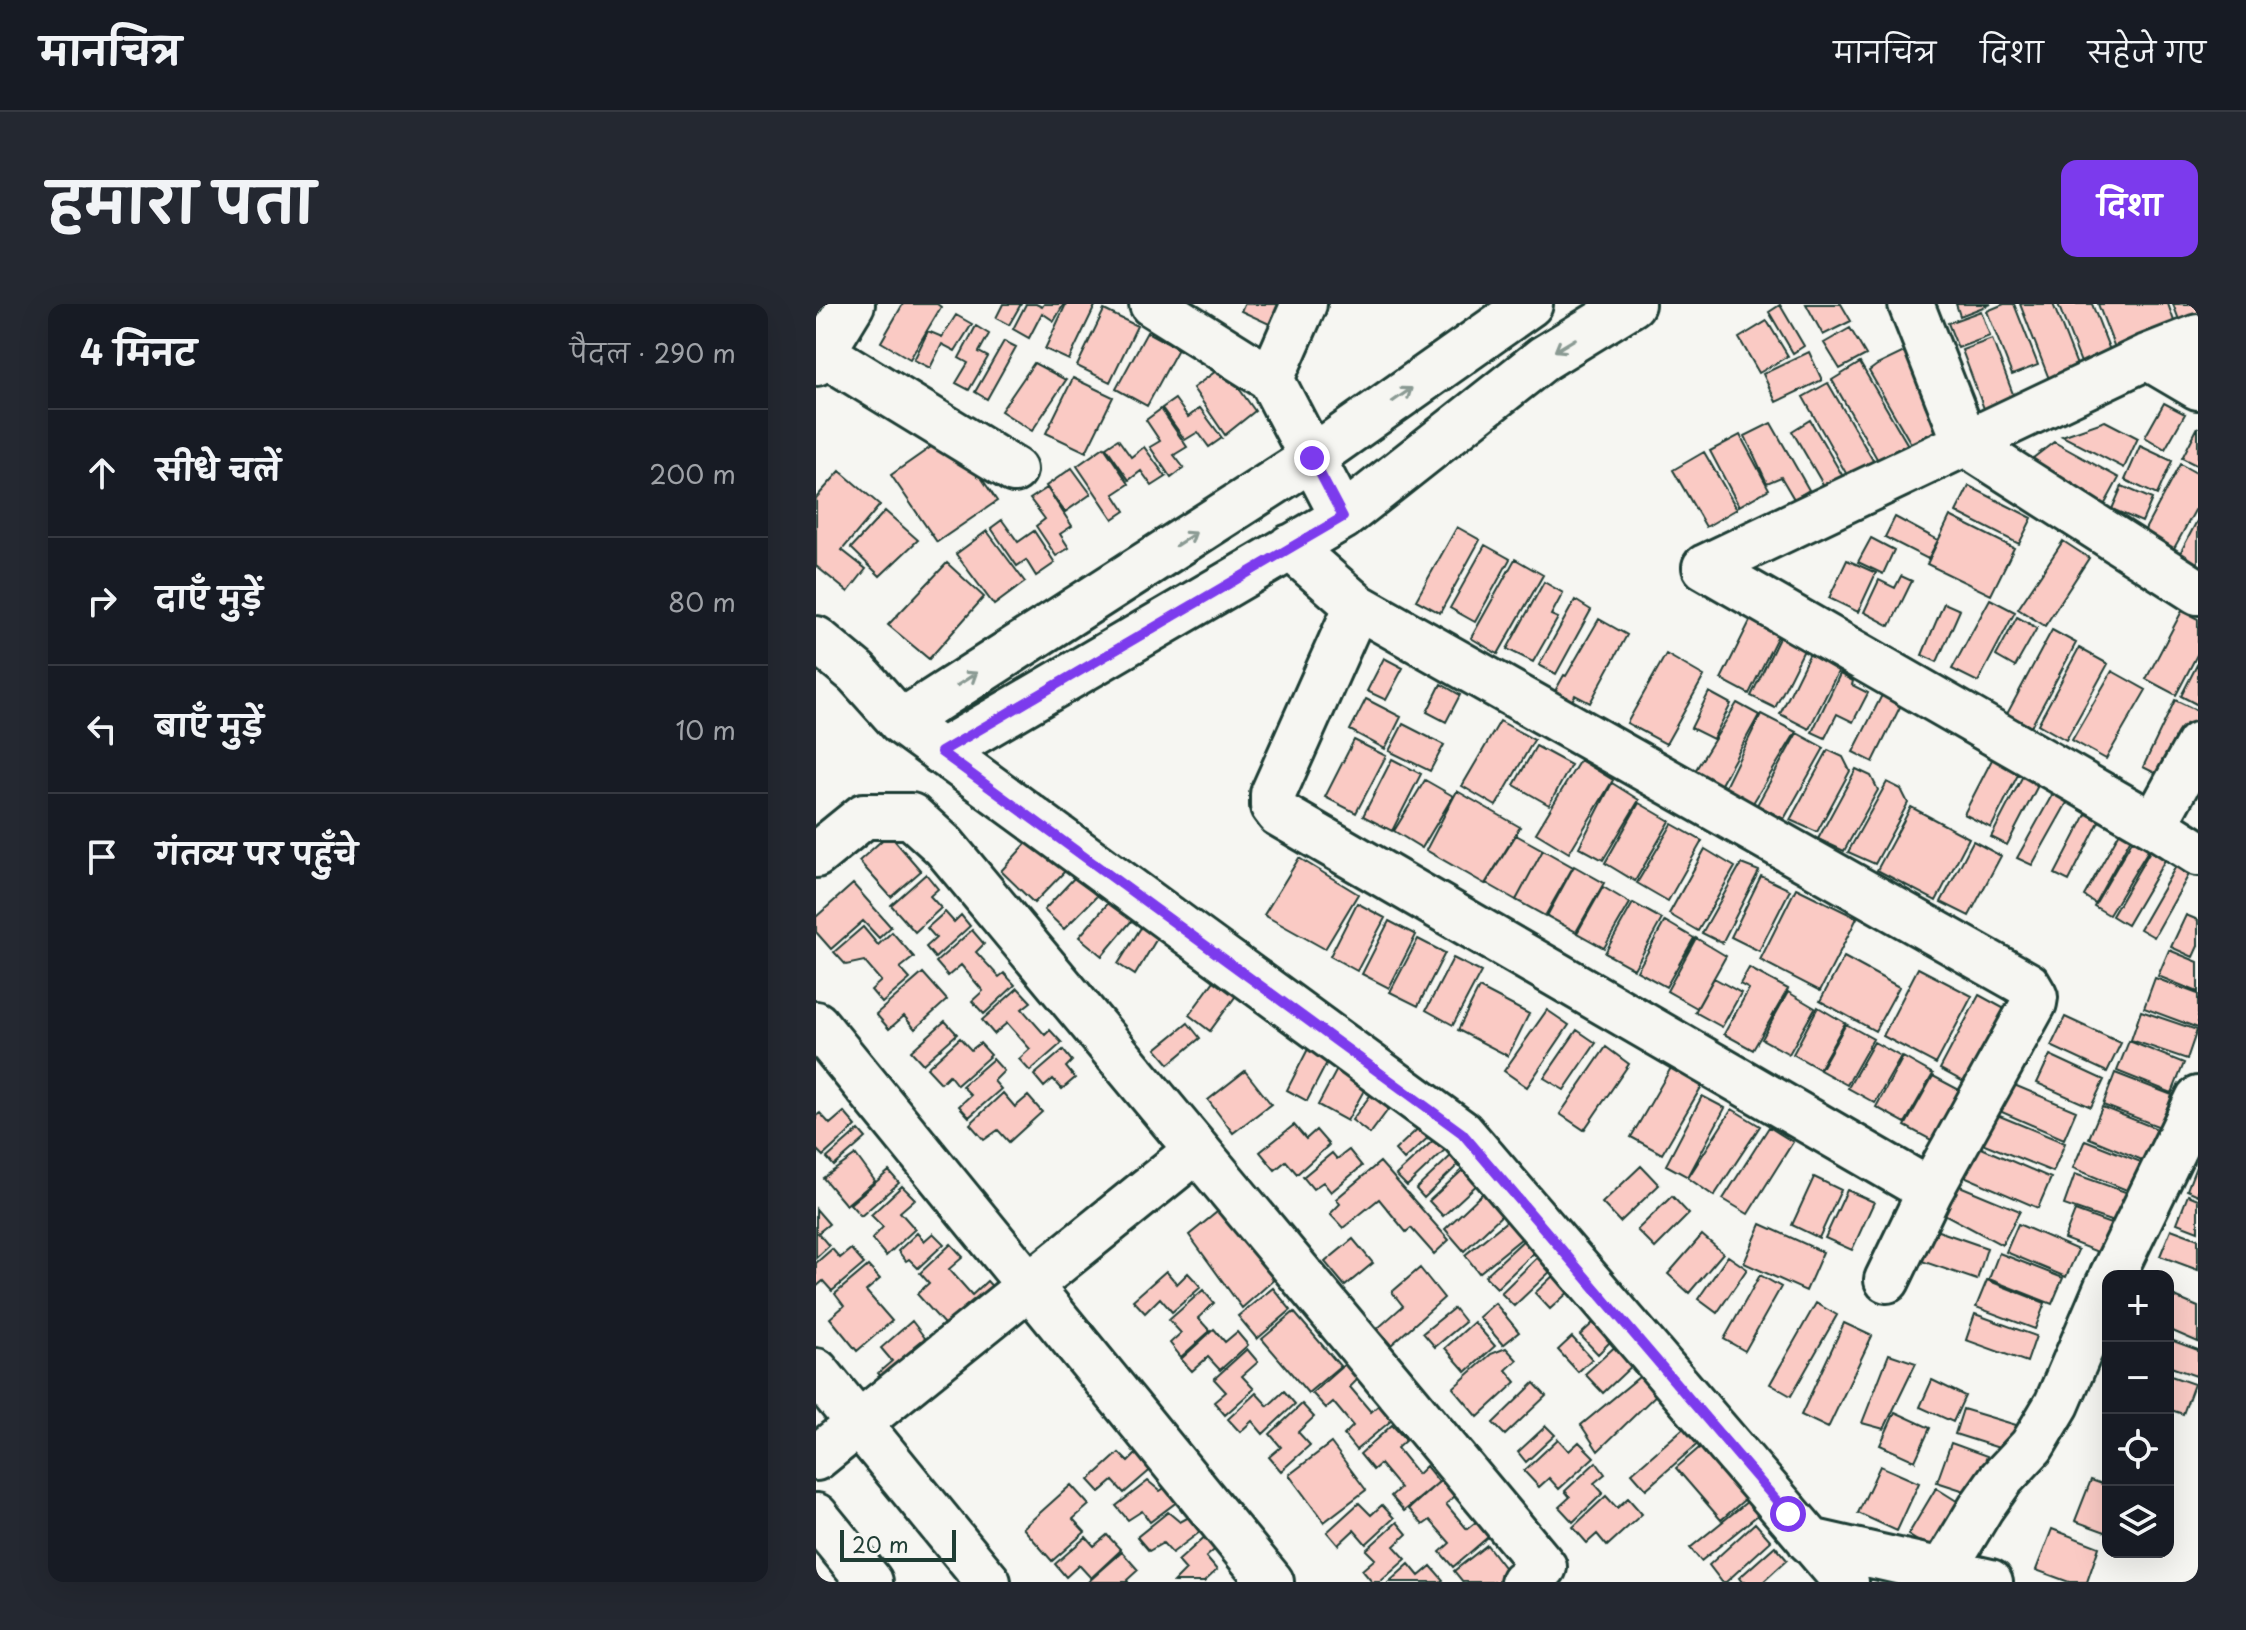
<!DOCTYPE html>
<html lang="hi">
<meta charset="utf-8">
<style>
:root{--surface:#171b24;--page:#242831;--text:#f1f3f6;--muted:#9ea1a6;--line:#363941;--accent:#7c3aed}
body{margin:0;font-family:"Playpen Sans","Playpen Sans Deva",sans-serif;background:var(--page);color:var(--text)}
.controls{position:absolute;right:24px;bottom:24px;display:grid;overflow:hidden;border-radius:16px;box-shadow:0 8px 32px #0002}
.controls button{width:72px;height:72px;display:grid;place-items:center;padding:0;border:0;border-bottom:2px solid var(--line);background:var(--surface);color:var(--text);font:40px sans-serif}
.scale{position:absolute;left:24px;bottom:20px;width:116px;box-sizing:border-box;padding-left:8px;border:4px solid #1f3d34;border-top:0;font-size:22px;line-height:28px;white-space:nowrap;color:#1f3d34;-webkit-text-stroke:6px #f6f6f2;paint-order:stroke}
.stop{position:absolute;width:24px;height:24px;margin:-18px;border:6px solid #7c3aed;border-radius:50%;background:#fff}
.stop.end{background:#7c3aed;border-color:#fff;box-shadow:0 2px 8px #0008}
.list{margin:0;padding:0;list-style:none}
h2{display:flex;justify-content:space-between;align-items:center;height:104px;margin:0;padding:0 32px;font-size:34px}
h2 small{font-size:26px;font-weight:400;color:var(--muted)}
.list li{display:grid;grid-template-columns:52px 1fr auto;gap:24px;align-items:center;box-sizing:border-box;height:128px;padding:0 32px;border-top:2px solid var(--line)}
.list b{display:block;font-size:30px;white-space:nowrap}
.list em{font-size:26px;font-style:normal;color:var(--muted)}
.icon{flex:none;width:44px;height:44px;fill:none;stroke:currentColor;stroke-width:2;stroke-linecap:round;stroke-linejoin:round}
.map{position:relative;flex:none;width:1382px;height:1278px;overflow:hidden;border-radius:16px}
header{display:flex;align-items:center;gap:48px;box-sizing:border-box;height:112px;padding:0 40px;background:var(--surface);border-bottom:2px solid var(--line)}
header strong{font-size:38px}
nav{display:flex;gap:44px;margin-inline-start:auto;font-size:28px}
.intro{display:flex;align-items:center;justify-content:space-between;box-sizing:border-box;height:192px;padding:0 48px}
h1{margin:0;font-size:56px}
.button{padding:20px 36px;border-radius:16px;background:var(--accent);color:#fff;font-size:28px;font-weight:700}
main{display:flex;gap:48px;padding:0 48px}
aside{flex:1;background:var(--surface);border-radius:16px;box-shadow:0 8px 32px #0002}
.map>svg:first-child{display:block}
.building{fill:#facac4;stroke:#1f3d34;stroke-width:2}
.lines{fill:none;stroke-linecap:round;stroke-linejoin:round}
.minor-casing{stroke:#1f3d34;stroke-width:50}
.minor{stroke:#f6f6f2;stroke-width:44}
.oneway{stroke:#8a9a93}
.route{stroke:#7c3aed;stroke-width:10}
</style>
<header>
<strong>मानचित्र</strong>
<nav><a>मानचित्र</a><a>दिशा</a><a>सहेजे गए</a></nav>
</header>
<div class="intro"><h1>हमारा पता</h1><a class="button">दिशा</a></div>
<main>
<aside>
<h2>4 मिनट<small>पैदल · 290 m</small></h2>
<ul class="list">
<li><svg class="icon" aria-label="ahead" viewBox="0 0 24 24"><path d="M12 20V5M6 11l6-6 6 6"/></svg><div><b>सीधे चलें</b></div><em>200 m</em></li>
<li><svg class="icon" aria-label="right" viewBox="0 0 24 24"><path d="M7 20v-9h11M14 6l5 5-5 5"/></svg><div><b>दाएँ मुड़ें</b></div><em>80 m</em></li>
<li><svg class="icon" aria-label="left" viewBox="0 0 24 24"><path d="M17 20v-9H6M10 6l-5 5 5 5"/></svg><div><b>बाएँ मुड़ें</b></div><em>10 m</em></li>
<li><svg class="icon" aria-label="arrive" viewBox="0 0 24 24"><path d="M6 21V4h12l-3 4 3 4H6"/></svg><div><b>गंतव्य पर पहुँचे</b></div></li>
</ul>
</aside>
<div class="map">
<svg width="1382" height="1278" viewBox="0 0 1382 1278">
<rect width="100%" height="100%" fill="#f6f6f2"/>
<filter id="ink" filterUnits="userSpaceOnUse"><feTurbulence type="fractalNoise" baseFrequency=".0125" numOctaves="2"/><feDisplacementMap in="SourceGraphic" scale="16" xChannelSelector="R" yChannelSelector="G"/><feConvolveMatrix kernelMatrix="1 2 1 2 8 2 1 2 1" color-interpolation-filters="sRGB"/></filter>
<g filter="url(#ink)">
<path class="building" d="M87 0H121L125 3 94 55 65 38Z
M187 0H205L193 21 180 14Z
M210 0H220L226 3 228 0H248L238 17 226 9 213 34 197 25Z
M250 0H280L253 56 229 45Z
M428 0H476L464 25 425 7Z
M990 0H1025L1035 17 1007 31Z
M1140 0H1175L1144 12Z
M1188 0H1198L1222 61 1196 71 1171 7Z
M1204 0H1237L1264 69 1235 80Z
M1242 0H1276L1300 62 1271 74Z
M1282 0H1352L1359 20 1299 44Z
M1357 0H1382V24L1368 29Z
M964 1 988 42 977 49 953 8Z
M288 6 321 22 294 78 261 62Z
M1165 7 1174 32 1142 44 1132 19Z
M140 11 156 20 139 47 126 40 114 64 98 56 112 27 126 33Z
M951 17 972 52 943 69 923 34Z
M160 22 173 30 163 48 172 53 153 86 140 79 152 59 143 54Z
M1034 24 1050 51 1024 65 1008 39Z
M331 28 362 45 331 102 300 85Z
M1176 35 1200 98 1170 110 1146 46Z
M188 37 200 43 171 95 159 88Z
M1090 47 1114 99 1109 101 1124 127 1097 143 1053 67 1061 61Z
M993 48 1006 76 960 98 947 70Z
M218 59 250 76 216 127 185 107Z
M1044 59 1093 143 1064 160 1016 76Z
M407 62 439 107 409 131 377 84Z
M257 74 297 93 270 148 230 129Z
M1012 79 1066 172 1040 187 987 93Z
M359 95 372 113 384 104 406 134 393 143 382 128 369 136 346 104Z
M1348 99 1369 110 1349 145 1329 133Z
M345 105 371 143 358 151 368 164 355 174 334 143 344 137 330 116Z
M994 116 1036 188 1018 199 976 127Z
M1289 117 1322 134 1308 164 1246 132Z
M955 119 993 186 978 195 965 173 951 179 929 132Z
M1382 123V162L1366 154Z
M135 129 181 197 121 238 75 171Z
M924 131 953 185 923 202 894 147Z
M302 135 315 153 328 143 350 173 336 182 325 167 313 176 290 143Z
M1238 138 1303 174 1284 209 1204 164Z
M1324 142 1356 157 1341 191 1309 176Z
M288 143 313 180 298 190 309 207 297 215 261 162Z
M888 148 921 205 890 223 857 166Z
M1364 160 1382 170V201L1356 248 1326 231Z
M256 164 275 190 249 208 230 182Z
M24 167 64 201 26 246 50 265 32 288 0 262V194Z
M1153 182 1216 214 1203 240 1140 208Z
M1306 182 1336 195 1326 218 1296 205Z
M231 184 256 222 244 230 253 244 240 252 220 222 229 215 214 195Z
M69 207 102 236 64 272 35 244Z
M1134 212 1198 244 1175 291 1111 260Z
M1079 213 1122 236 1112 255 1069 233Z
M1382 215V267L1361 255Z
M186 216 202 238 218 227 239 259 220 272 210 256 201 262 175 224Z
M641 223 664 236 624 309 600 296Z
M171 227 209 278 178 301 140 250Z
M1055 234 1078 246 1067 270 1042 258Z
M1247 237 1273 254 1229 322 1202 305Z
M669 241 694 255 659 318 634 304Z
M699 255 727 271 682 350 655 334Z
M1031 256 1060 269 1042 308 1013 294Z
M131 259 168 293 113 355 72 321Z
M1085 272 1096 277 1074 322 1048 308 1063 276 1079 284Z
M728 278 747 289 735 311 742 314 717 358 691 345Z
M1174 295 1199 308 1162 378 1136 365Z
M759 296 775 306 740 370 723 361Z
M1128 299 1144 306 1121 358 1106 351Z
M942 301 970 315 933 390 905 375Z
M1366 307 1382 315V349L1360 391 1330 375Z
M1201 313 1221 324 1199 363 1180 352Z
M783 315 811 331 774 399 759 391 755 399 738 389 748 371 750 372Z
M1236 326 1260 339 1215 423 1191 410Z
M965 330 990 342 959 404 935 392Z
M1000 337 1030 352 993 425 964 410Z
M1263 344 1292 360 1250 436 1222 420Z
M850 350 888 372 850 440 811 419Z
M568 354 587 364 570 396 551 387Z
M1382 359V401L1365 392Z
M1296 367 1330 386 1290 455 1256 436Z
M1024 370 1037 377 1036 381 1052 389 1037 418 1021 410 1009 434 996 428Z
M625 380 644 391 630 418 611 408Z
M1068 387 1087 397 1057 458 1037 448Z
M893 388 915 400 897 435 875 424Z
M550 395 585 413 569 445 534 426Z
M1359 396 1382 407V411L1351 475 1327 463Z
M921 399 943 411 904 482 879 467Z
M945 410 980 428 937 499 908 485Z
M684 417 718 436 680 502 646 482Z
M587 420 628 441 614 467 573 447Z
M981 429 1008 444 968 515 941 501Z
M538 436 570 452 540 509 509 493Z
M720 442 755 461 733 501 698 481Z
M1182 444 1209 457 1175 524 1148 510Z
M1012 446 1027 453 1034 467 1001 528 974 516Z
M576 455 605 470 576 527 547 512Z
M764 456 797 476 753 549 720 529Z
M1214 458 1230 466 1191 541 1175 533Z
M1040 465 1055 472 1062 486 1028 547 1002 535Z
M1246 473 1261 481 1216 561 1201 554Z
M609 476 637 492 606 544 578 527Z
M1071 478 1085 485 1092 499 1059 560 1032 548Z
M796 479 823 496 787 556 763 543Z
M641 487 704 523 669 580 610 546Z
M1278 495 1291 502 1253 577 1239 570Z
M823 499 854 517 819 577 789 559Z
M1095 503 1153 534 1120 597 1061 566Z
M1310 517 1321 523 1279 599 1268 592Z
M856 520 886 537 852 597 821 579Z
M1323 525 1339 535 1293 611 1278 602Z
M220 529 254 562 218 599 185 567Z
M73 530 105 567 75 593 43 557Z
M700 531 727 546 700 596 670 579Z
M1341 535 1356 544 1311 621 1296 612Z
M1157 537 1185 552 1153 612 1125 598Z
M889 545 919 563 882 627 853 610Z
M727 546 757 563 729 612 700 596Z
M483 554 542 590 509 645 448 611Z
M1363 557 1376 565 1338 633 1324 625Z
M925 560 943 567 906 639 886 629Z
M758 562 788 579 760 628 731 612Z
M110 570 122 585 114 592 125 604 99 628 75 601Z
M260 572 281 592 248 625 228 606Z
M945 572 974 586 943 647 915 633Z
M37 580 75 623 63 634 47 617 15 645 0 628V613Z
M787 583 814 599 788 644 761 629Z
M980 584 1041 614 1004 687 944 656Z
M301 589 323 608 286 652 263 633Z
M541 599 569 614 541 667 514 652Z
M817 599 846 615 818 665 789 649Z
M129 608 138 618 145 611 154 622 119 654 110 643 120 634 111 624Z
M333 611 349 621 319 671 302 660Z
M1370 611 1382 616V642L1377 653 1355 643Z
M573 617 600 631 573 684 546 670Z
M849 617 878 634 850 683 821 667Z
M47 623 62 641 76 628 98 653 84 664 94 675 66 699 55 686 65 677 48 657 30 661 18 648Z
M156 626 168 640 160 648 183 673 188 669 199 681 168 710 156 697 167 687 145 661 132 672 120 658Z
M880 634 910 652 881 704 851 687Z
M602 635 629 649 602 702 574 688Z
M1353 646 1382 658V688L1342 672Z
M1028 653 1083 683 1059 727 1004 697Z
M637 654 665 668 637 721 610 706Z
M409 662 430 678 394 727 373 711Z
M933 664 972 685 937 746 908 730 933 685 924 680Z
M1102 664 1156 692 1120 760 1067 732Z
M107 669 131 696 99 725 88 712 73 725 60 710Z
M898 674 925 689 906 723 879 708Z
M1339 674 1382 690V724L1328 704Z
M202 684 215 698 206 705 229 731 234 726 246 739 214 767 203 755 214 745 191 719 178 730 166 716Z
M663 684 713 710 692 752 642 726Z
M972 688 999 704 973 750 946 735Z
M1163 691 1196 709 1157 783 1124 765Z
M1002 703 1029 719 1003 765 977 750Z
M731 706 753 721 711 783 688 767Z
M1325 707 1381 726 1371 755 1315 736Z
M1249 713 1305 739 1291 768 1235 742Z
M129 717 141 730 107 760 95 747Z
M372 719 384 734 353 760 340 745Z
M1030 720 1057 735 1031 781 1004 766Z
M761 726 780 739 748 786 728 774Z
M144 734 155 746 164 739 175 751 141 781 133 771 125 779 111 764Z
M1313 737 1368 759 1356 789 1301 767Z
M1058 738 1085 753 1059 799 1032 784Z
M495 739 516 749 491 797 471 786Z
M790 743 813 760 768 826 744 810Z
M247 746 256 757 250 763 259 774 246 785 237 775 228 783 218 771Z
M1234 751 1288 776 1275 803 1221 779Z
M1087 753 1117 770 1089 819 1060 803Z
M177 755 188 767 178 777 185 785 153 813 143 802 155 791 146 782Z
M526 756 556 772 531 817 502 801Z
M856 762 887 780 846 850 815 833Z
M429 767 455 800 417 829 392 796Z
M1299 769 1356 791 1344 823 1287 801Z
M1117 772 1147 788 1119 838 1089 822Z
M1184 775 1260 807 1248 835 1172 802Z
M559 785 577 799 554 830 536 816Z
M187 789 199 803 212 792 226 808 193 838 182 826 168 836 154 820Z
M886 792 909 804 872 873 850 861Z
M1286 803 1344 826 1331 858 1273 834Z
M916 805 944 822 898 892 872 874Z
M1169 806 1249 839 1237 868 1156 835Z
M28 808 40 822 7 852 0 845V812L4 809 14 820Z
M608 819 617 829 588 856 579 846Z
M478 821 490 835 500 826 513 841 481 870 470 857 459 866 444 848Z
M953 823 977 838 932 910 907 895Z
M43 826 50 834 18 862 11 854Z
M623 831 633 842 591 882 580 871Z
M1269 836 1330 860 1318 889 1257 864Z
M1154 839 1235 874 1222 904 1141 869Z
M533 846 546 862 515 888 507 878 497 885 487 873 516 849 521 855Z
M639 848 646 857 608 894 600 885Z
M40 851 59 877 30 901 7 874Z
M564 858 633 936 618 950 595 924 590 928 563 895 527 924 514 910 524 900 520 895Z
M1381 860H1382V891L1371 886Z
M651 862 665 877 627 912 613 897Z
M825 862 843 881 804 918 786 899Z
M73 867 83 879 45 912 34 900Z
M1259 870 1318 891 1306 921 1248 901Z
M998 873 1025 886 1003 934 976 921Z
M1127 875 1204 907 1186 941 1115 903Z
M86 882 99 895 84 908 99 925 70 952 56 935 67 923 55 911Z
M1031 886 1058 898 1036 946 1009 934Z
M668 888 688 909 648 947 629 925Z
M1372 891 1382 895V927L1361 919Z
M856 892 873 910 839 944 821 926Z
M406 904 461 973 426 1004 373 931Z
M0 905 13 920 2 929 13 942 0 954Z
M1259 907 1303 923 1292 952 1248 935Z
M702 908 716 926 663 969 649 951Z
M945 920 1007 948 990 987 928 959Z
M1202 920 1262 946 1250 973 1190 948Z
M1105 921 1171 944 1161 976 1094 953Z
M1355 925 1382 935V966L1344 952Z
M101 929 108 937 117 929 128 940 102 964 93 955 90 957 82 947Z
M886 931 907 949 873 989 852 970Z
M711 933 722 945 681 984 669 972Z
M537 935 557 959 529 982 509 958Z
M135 940 147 953 133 965 156 991 171 977 185 992 135 1028 101 990 113 979 104 969Z
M16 945 24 954 35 945 48 960 16 987 7 977 0 983V959Z
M1183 949 1247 974 1236 1000 1173 975Z
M725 950 738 964 698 1002 685 989Z
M912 952 931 965 901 1009 882 995Z
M52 962 64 975 50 987 76 1017 41 1047 14 1014 28 1002 19 990Z
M604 964 628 994 575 1041 561 1025 587 1002 576 988Z
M350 967 361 980 372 969 385 983 356 1008 344 994 329 1009 317 996Z
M741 968 756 985 734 1005 719 989Z
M944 971 965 983 929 1047 908 1035Z
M1171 976 1229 999 1219 1025 1160 1003Z
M457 984 475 1006 441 1035 422 1012Z
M387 986 398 999 382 1014 394 1027 365 1053 354 1039 365 1029 353 1016Z
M1352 990 1382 1003V1038L1352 1025Z
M679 999 703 1028 687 1041 663 1013Z
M1000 999 1021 1011 975 1092 954 1080Z
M638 1004 649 1018 619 1043 607 1029Z
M478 1008 524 1062 492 1089 446 1035Z
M1159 1010 1220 1032 1211 1058 1150 1036Z
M96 1017 109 1034 98 1043 109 1056 76 1085 62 1069 76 1057 65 1044Z
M779 1017 796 1036 782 1050 764 1031Z
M658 1018 679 1042 650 1068 629 1044Z
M1028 1019 1056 1032 1012 1124 985 1111Z
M398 1025 409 1038 421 1028 432 1041 404 1066 392 1053 376 1067 365 1055Z
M756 1033 776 1055 762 1068 742 1046Z
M1352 1035 1382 1046V1065L1380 1072 1352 1062Z
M804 1038 821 1057 787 1089 769 1070Z
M690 1044 701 1056 690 1066 700 1078 662 1113 637 1084 675 1050Z
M431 1045 442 1058 426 1072 438 1085 409 1111 398 1098 410 1088 398 1075Z
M1073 1050 1100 1059 1068 1125 1046 1119Z
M529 1060 542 1075 534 1083 555 1108 563 1101 576 1116 540 1146 528 1131 537 1122 517 1098 510 1104 496 1089Z
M828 1069 844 1087 782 1147 765 1121Z
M1352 1071 1378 1080 1367 1110 1352 1105Z
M1116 1076 1149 1092 1137 1118 1104 1103Z
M718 1079 730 1092 689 1131 677 1119Z
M468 1087 479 1100 447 1130 436 1117 424 1128 412 1115 440 1089 452 1102Z
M486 1100 498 1113 482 1128 494 1141 465 1167 453 1153 465 1143 454 1130Z
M1147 1105 1210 1124 1202 1150 1139 1130Z
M1079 1108 1114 1124 1099 1157 1064 1141Z
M878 1115 892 1131 830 1185 816 1169Z
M576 1121 590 1136 581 1144 602 1170 610 1162 623 1178 588 1207 575 1192 584 1184 564 1160 557 1166 544 1150Z
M730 1122 739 1131 710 1158 702 1148Z
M742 1135 753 1147 763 1138 778 1153 743 1185 733 1174 723 1183 708 1167Z
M890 1138 935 1190 905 1216 860 1164Z
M515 1139 550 1186 508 1218 473 1171Z
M1135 1139 1171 1152 1158 1190 1121 1178Z
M324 1146 339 1162 308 1189 297 1177 284 1188 273 1176 303 1149 312 1158Z
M780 1158 789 1170 778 1179 787 1189 757 1218 743 1203 754 1193 749 1187Z
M1064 1162 1103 1179 1081 1227 1042 1209Z
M625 1176 639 1192 630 1200 651 1225 660 1218 672 1233 637 1263 624 1248 634 1239 614 1216 607 1221 593 1205Z
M1275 1176 1292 1182V1229L1259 1217Z
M332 1177 344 1187 354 1180 366 1194 334 1218 326 1207 312 1216 300 1202Z
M255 1181 273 1201 257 1215 269 1228 236 1257 207 1224Z
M1120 1184 1155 1206 1126 1252 1092 1231Z
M790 1192 801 1204 812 1194 826 1210 791 1242 781 1230 771 1239 757 1223Z
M937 1193 948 1206 885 1257 874 1244Z
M543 1199 555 1211 566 1201 578 1214 550 1240 538 1226 522 1241 511 1228Z
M352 1208 364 1218 375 1212 388 1225 356 1249 347 1239 333 1247 321 1233Z
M581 1218 591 1230 578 1242 590 1255 564 1278H556L546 1266 559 1255 550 1246Z
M939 1219 955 1237 910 1278H906L893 1261Z
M1236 1225 1283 1243 1271 1278H1253L1220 1266Z
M392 1230 403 1242 390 1253 401 1266 388 1278H358L370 1266 362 1257Z
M291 1231 305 1246 275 1274 263 1261 250 1273 239 1260 270 1233 278 1242Z
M671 1241 697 1275 694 1278H647L638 1267Z
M959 1242 971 1256 947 1278H926L923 1274Z
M306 1248 322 1266 311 1276 312 1278H272Z
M593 1260 603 1272 615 1262 627 1276 624 1278H573Z"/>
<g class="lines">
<g class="minor-casing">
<path id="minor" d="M336 0 455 75
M488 0 455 75 527 213
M1095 0 1150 140 1382 288
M7 49 198 166
M1331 53 1382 83
M0 59 36 0
M474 243 541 302 1212 681 1219 693 1218 699 1114 887 1071 976
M889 263 1338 521 1382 549
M889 263 1331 53 1382 33
M541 302 457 490V502L463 510 1114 887
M0 335 41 369 85 418 646 829 1030 1278
M85 418 496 154 714 0
M125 448 527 213 728 54 816 0
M1338 521 1382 441
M0 551 48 512H95L128 542 728 1263 707 1278
M0 720 455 1278
M1296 972 1382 795
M0 1067 172 1278
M0 1154 381 846
M0 1212 54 1278
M994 1237 1174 1278
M1127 1267 1166 1202 1185 1175 1216 1142 1241 1100 1292 981"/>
</g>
<use href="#minor" class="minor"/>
</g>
<defs><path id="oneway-shaft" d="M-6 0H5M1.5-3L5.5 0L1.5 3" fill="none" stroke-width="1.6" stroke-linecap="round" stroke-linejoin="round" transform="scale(2)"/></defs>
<g class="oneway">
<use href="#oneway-shaft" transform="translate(749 41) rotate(149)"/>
<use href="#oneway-shaft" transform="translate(586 91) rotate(-35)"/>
<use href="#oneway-shaft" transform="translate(370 235) rotate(-33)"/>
<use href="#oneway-shaft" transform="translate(151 375) rotate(-33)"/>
</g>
</g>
<g class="lines" filter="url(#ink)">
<path class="route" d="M496 154 527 213 125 448 646 829 972 1210"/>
</g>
</svg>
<div class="controls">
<button>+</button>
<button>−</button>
<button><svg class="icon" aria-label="locate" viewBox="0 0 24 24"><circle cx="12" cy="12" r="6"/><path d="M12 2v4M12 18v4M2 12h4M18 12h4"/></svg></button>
<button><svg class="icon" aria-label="layers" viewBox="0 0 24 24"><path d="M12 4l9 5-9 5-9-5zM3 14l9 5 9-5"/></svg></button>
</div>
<div class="scale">20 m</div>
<div class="stop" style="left:972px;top:1210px"></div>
<div class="stop end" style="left:496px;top:154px"></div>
</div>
</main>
